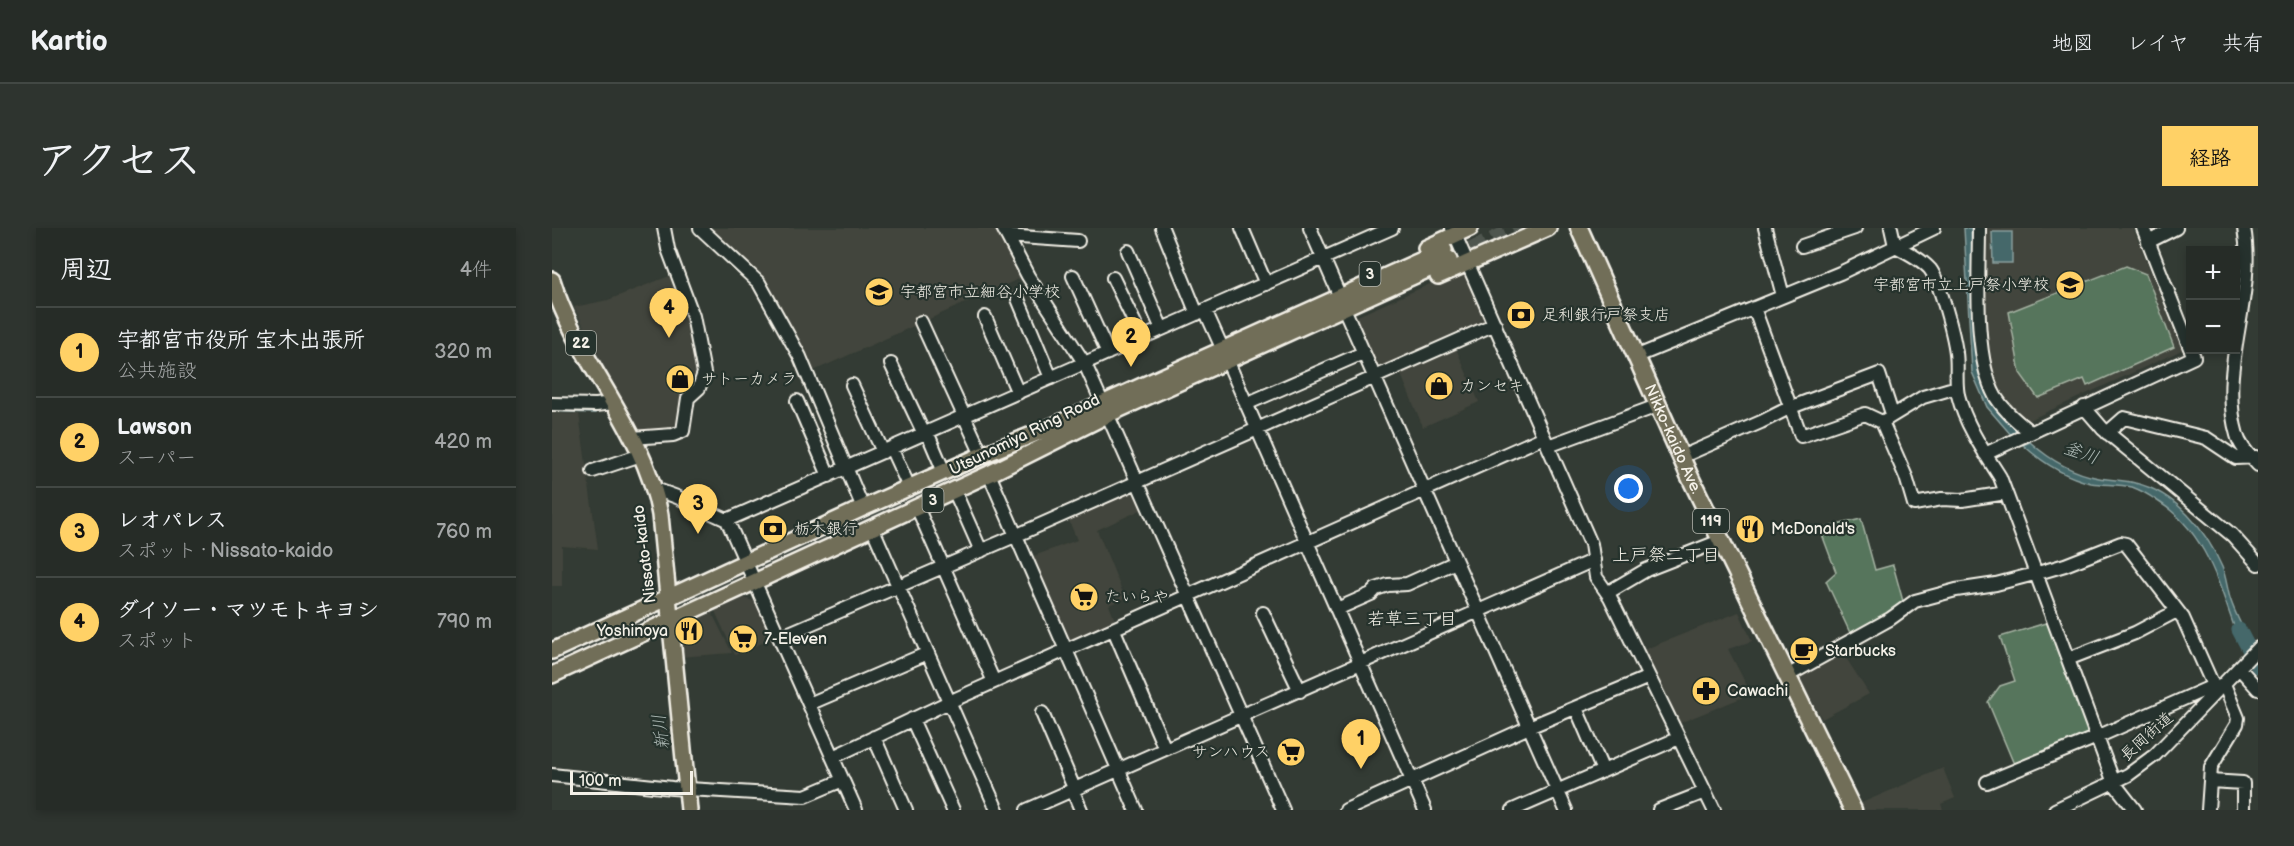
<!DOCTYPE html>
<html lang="ja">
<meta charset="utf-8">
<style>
:root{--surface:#262c27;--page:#2e342f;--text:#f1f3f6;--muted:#a4a7a7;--line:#424844;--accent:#ffd166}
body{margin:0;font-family:"Balsamiq Sans","Klee One",sans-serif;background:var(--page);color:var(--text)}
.controls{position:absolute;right:18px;top:18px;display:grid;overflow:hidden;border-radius:0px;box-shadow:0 3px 9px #0003}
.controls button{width:54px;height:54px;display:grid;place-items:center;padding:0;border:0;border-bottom:2px solid var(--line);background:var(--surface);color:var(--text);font:30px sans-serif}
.scale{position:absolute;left:18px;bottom:15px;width:123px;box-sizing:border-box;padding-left:6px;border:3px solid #f4f1e8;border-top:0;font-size:16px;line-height:21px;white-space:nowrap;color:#f4f1e8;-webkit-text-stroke:4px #26332d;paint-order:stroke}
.you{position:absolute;left:1077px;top:261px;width:21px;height:21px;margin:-15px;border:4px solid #fff;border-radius:50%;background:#1a73e8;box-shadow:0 0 0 9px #1a73e833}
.badge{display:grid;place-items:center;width:39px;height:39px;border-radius:50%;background:var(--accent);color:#111;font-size:20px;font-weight:700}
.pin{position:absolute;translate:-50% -50px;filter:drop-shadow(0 2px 3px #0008)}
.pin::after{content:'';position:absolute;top:32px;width:21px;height:18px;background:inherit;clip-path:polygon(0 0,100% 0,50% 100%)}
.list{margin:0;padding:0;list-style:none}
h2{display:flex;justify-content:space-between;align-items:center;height:78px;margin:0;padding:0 24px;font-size:26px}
h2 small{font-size:20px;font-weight:400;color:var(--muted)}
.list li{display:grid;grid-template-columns:39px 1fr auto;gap:18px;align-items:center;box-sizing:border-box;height:90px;padding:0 24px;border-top:2px solid var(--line)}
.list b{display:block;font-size:22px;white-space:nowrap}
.list p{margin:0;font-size:20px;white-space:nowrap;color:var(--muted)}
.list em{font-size:20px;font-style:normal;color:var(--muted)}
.map{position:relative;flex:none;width:1706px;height:582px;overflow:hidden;border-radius:0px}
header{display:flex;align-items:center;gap:36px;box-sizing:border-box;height:84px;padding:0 30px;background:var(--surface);border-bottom:2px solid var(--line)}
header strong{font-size:28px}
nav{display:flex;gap:33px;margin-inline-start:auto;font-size:21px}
.intro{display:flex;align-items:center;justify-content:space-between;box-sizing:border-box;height:144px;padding:0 36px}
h1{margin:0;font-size:42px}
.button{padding:15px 27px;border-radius:0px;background:var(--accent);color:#111;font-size:21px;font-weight:700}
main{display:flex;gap:36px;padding:0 36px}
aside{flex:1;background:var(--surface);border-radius:0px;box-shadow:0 3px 9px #0003}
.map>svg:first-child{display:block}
.built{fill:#42453c}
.green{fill:#56745c;stroke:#a5b2a2;stroke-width:1.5}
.water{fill:#44686b;stroke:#8a9f9d;stroke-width:1.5}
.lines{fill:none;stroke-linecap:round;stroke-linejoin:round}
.stream{stroke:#8a9f9d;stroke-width:2}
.river{stroke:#44686b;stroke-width:15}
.major-tunnel{stroke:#50564f;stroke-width:15;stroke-dasharray:15 8;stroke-linecap:butt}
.minor-casing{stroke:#f4f1e8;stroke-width:16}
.major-casing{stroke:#f4f1e8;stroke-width:20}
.highway-casing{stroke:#f4f1e8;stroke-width:21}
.minor{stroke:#26332d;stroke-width:12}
.major{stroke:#716e59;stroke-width:15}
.highway{stroke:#716e59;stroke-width:16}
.labels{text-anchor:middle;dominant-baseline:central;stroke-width:4.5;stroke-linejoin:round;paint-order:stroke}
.shield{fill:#26332d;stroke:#b6b8b0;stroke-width:1.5}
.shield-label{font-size:15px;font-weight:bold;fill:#f4f1e8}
.poi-label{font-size:16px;fill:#f4f1e8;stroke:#26332d;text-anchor:start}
.street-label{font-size:16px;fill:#f4f1e8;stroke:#26332d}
.water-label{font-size:18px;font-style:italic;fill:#aebab6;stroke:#26332d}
.neighbourhood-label{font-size:18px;fill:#f4f1e8;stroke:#26332d}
</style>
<header>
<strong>Kartio</strong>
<nav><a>地図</a><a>レイヤ</a><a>共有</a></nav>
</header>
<div class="intro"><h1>アクセス</h1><a class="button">経路</a></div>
<main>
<aside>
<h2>周辺<small>4件</small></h2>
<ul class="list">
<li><span class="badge">1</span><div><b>宇都宮市役所 宝木出張所</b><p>公共施設</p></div><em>320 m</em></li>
<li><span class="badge">2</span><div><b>Lawson</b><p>スーパー</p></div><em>420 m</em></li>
<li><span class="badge">3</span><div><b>レオパレス</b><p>スポット · Nissato-kaido</p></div><em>760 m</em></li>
<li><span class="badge">4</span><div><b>ダイソー・マツモトキヨシ</b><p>スポット</p></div><em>790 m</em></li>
</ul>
</aside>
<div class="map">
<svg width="1706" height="582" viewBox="0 0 1706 582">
<rect width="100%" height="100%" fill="#333b34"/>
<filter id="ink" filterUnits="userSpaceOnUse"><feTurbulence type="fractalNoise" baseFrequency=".0167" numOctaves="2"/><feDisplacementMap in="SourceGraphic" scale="12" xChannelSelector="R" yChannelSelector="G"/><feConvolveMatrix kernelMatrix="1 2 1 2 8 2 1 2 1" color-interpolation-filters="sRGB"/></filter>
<g filter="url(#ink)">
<path class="built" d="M155 0H446L471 49 259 144 228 80 204 45 177 16Z
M1432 0H1581L1630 122 1475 193 1453 172 1441 147 1434 114Z
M914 40 938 96 900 111 927 174 871 199 845 137 825 146 801 90Z
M120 47 136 89 147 145 129 202 89 205 49 140 46 127 22 79 56 72Z
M0 185 27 186 46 321 10 318V358H0Z
M584 259 593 280 545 302 573 370 557 377 564 395 515 413 479 329 525 312 515 288Z
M189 369 204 374 221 410 183 427 162 381Z
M159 383 180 425 127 429 125 405 130 396Z
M1187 384 1200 413 1176 421 1199 466 1125 496 1091 422Z
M1289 422 1317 466 1270 491 1244 446Z
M1391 540 1403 570 1389 576 1391 582H1310L1307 576Z"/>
<path class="green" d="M1574 38 1594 46 1622 119 1535 158 1532 151 1486 170 1468 145 1457 84Z
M1309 291 1323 342 1341 337 1352 377 1299 407 1274 353 1284 344 1268 301Z
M1497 394 1541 514 1464 541 1436 474 1448 458 1463 453 1448 409Z"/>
<path class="water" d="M1412 0H1419L1424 117 1443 177 1454 193 1469 205 1460 208 1435 179 1420 144Z
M1440 4H1460V35H1441Z
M1478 214C1498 232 1519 245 1547 250 1559 252 1571 252 1583 255 1623 264 1654 302 1670 339 1674 348 1675 360 1678 370 1683 386 1691 401 1699 416L1691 423C1669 367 1659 305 1604 272 1597 267 1588 262 1580 259 1566 256 1552 257 1539 255 1512 249 1491 235 1471 217Z"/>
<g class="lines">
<path class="stream" d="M0 183 43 185
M113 422 117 452"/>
<path class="river" d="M1687 402 1706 438"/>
<path class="major-tunnel" d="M898 31 966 0"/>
<g class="minor-casing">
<path id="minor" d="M148 0 207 55 248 129 311 280
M451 0 476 48 533 136 731 582
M610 0 645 86
M690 0 714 56
M758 0 785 62
M900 0 1039 316 1044 349 1058 369 1162 582
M1213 0 1231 68
M1339 0 1343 18
M1427 0C1427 47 1421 128 1443 168 1452 183 1465 193 1478 204
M1591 0 1638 120
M1692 0C1705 70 1665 139 1685 207 1688 219 1698 228 1706 237
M455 8 526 13
M1596 14 1624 0
M1250 18 1303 0
M1343 18C1355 24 1369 31 1378 41 1388 54 1402 108 1404 125 1406 139 1403 153 1406 167 1413 196 1432 224 1448 249L1562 555 1583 582
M576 23 610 101
M521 48 556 125
M561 50 590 110
M466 71 499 150
M1202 80 1249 208 1313 186 1330 194
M653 82 671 122
M795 87 1014 582
M433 89 466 165
M369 94 430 227
M1083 129 1288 45 1382 0
M675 132 873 582
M339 136 372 206
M300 157 331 224
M1405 159 1371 169 1330 194 1354 249 1362 276 1390 271 1410 272 1454 265
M245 173 277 248
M0 176 44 177 61 175
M694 176 811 125
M1532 179 1551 201 1680 307 1706 336
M375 204 392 244
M1555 205 1572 190 1654 210 1684 230 1704 229
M80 210 121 207 131 203 136 170 147 160 152 145 141 88 116 21 112 0
M996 218 1105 178
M339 220 357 259
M1433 226 1642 129 1639 122
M1129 229 1209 194 1237 180 1327 146 1340 186
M41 243 89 227
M437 246 584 582
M103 261 125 269 175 292 304 582
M402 262 429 323
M365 279 442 454
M175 292 840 0
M320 299 445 582
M1055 365 1094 342 1168 313
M785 381 819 366 824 361 836 357 855 356 904 334
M711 385 748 463
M562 402 613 521
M228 409 463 308 943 96
M1516 431 1583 405 1625 383
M1687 440 1706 461
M1235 448 1338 391 1363 373 1404 362 1444 356 1486 345 1513 337 1569 315 1574 316 1631 390 1664 464
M257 476 376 425
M1024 480 1051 543
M490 485 522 560
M360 491 401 582
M322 509 354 582
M281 529 397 474 992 209
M0 547 120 560 253 568 291 552
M1658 553 1691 555V582
M1435 554 1545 509 1661 458
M520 561 529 582
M475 582 1042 332
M794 582 977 499 1097 449
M961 582 1127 510
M1107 582 1153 564
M1503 582 1576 547 1603 527 1706 420
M1656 582 1659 539 1685 496 1686 490 1672 456"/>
</g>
<g class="major-casing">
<path id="major" d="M874 20 918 0
M886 48 996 0
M0 52C25 135 93 201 108 287L137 582
M0 423 311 280 430 227 492 202 892 22
M0 447 437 246 557 186 897 32"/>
</g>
<g class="highway-casing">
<g id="highway">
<path id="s1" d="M1027 0 1137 247 1301 582"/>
</g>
</g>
<use href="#minor" class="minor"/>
<use href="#major" class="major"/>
<use href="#highway" class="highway"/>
</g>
</g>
<defs>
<g id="school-disc" transform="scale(1.5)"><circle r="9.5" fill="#ffd166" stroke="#26332d"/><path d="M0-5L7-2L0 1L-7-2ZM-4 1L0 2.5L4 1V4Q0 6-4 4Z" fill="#111"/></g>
<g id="bank-disc" transform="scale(1.5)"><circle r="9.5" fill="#ffd166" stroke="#26332d"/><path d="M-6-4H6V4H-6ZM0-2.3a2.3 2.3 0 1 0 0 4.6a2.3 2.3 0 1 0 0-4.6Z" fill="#111"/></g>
<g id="shop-disc" transform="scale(1.5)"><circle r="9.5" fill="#ffd166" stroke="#26332d"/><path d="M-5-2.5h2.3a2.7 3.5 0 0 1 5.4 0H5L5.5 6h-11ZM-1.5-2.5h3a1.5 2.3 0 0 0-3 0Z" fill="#111"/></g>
<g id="restaurant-disc" transform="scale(1.5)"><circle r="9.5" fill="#ffd166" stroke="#26332d"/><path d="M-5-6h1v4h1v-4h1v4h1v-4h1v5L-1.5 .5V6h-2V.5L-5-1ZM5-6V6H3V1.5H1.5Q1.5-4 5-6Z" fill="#111"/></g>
<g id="supermarket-disc" transform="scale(1.5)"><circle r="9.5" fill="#ffd166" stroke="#26332d"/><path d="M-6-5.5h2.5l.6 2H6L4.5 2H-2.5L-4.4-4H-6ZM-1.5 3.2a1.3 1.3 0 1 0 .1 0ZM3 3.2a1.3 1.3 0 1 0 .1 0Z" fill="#111"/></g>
<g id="cafe-disc" transform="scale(1.5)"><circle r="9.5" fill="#ffd166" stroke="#26332d"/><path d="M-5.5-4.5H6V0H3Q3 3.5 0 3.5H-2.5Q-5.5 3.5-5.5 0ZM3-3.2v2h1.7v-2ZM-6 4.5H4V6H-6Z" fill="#111"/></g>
<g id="pharmacy-disc" transform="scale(1.5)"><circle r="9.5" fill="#ffd166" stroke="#26332d"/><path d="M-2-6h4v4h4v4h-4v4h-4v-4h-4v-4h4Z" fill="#111"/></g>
</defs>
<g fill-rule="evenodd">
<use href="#school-disc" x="1518" y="57"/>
<use href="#school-disc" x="327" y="64"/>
<use href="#bank-disc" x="969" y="87"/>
<use href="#shop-disc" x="128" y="151"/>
<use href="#shop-disc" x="887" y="158"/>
<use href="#bank-disc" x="221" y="301"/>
<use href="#restaurant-disc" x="1198" y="301"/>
<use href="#supermarket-disc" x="532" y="369"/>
<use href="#restaurant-disc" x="137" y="403"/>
<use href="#supermarket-disc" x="191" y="411"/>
<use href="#cafe-disc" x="1252" y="423"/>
<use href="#pharmacy-disc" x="1154" y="463"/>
<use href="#supermarket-disc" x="739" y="524"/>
</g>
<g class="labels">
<g class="shield">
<rect x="807.5" y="34" width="21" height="24" rx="4.5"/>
<rect x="14" y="103" width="30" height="24" rx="4.5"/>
<rect x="370.5" y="260" width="21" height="24" rx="4.5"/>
<rect x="1141" y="281" width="36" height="24" rx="4.5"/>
</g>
<g class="shield-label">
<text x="818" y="46">3</text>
<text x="29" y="115">22</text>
<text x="381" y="272">3</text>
<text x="1159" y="293">119</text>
</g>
<g class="poi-label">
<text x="1497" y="57" text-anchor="end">宇都宮市立上戸祭小学校</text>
<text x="348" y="64">宇都宮市立細谷小学校</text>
<text x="990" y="87">足利銀行戸祭支店</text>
<text x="149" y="151">サトーカメラ</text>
<text x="908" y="158">カンセキ</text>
<text x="242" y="301">栃木銀行</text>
<text x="1219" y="301">McDonald's</text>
<text x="553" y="369">たいらや</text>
<text x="116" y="403" text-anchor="end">Yoshinoya</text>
<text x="212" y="411">7-Eleven</text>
<text x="1273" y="423">Starbucks</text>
<text x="1175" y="463">Cawachi</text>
<text x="718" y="524" text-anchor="end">サンハウス</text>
</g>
<g class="street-label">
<text transform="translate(473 207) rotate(-26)">Utsunomiya Ring Road</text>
<text stroke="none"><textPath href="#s1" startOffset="231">Nikko-kaido Ave.</textPath></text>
<text transform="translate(93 326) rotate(-97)">Nissato-kaido</text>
<text transform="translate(1595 509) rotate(-42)">長岡街道</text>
</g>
<g class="water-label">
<text transform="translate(1529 225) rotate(19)">釜川</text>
<text transform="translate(109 504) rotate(-97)">新川</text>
</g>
<g class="neighbourhood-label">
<text x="1114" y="327">上戸祭二丁目</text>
<text x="860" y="391">若草三丁目</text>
</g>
</g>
</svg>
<div class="controls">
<button>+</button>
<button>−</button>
</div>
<div class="scale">100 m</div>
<div class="you"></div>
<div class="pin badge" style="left:809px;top:541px">1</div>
<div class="pin badge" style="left:579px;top:139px">2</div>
<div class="pin badge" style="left:146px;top:306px">3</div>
<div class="pin badge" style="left:117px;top:110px">4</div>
</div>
</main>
